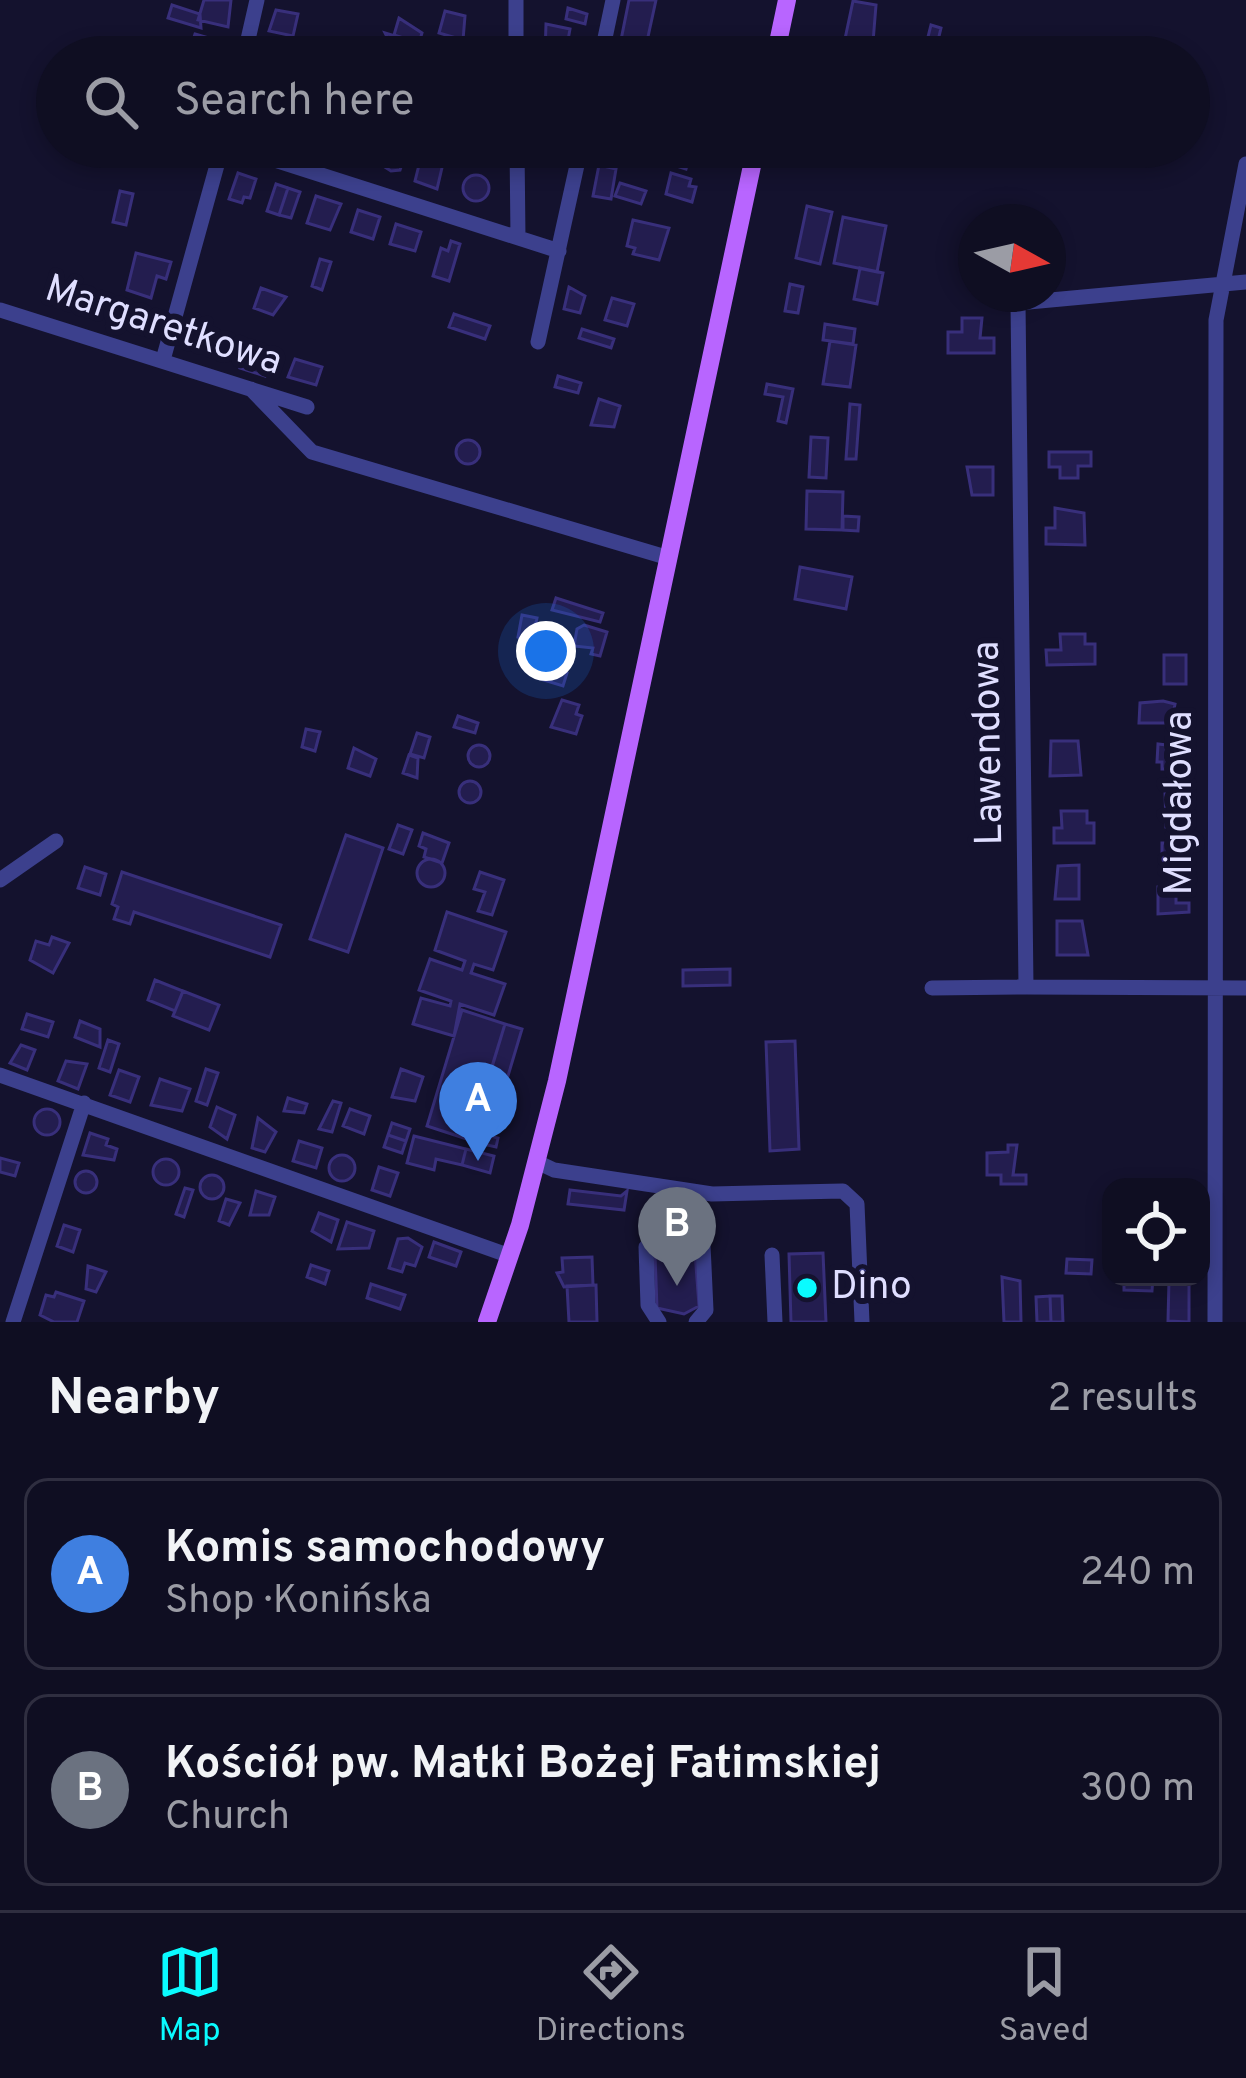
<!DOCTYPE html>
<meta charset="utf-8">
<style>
:root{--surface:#0f0e22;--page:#1d1c2f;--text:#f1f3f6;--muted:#9b9ca5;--line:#2f2e40;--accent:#0afbff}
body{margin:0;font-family:Overpass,sans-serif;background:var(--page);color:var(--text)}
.controls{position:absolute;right:36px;bottom:36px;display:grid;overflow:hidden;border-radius:24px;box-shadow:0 6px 18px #0003}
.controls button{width:108px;height:108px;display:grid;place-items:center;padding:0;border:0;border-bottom:3px solid var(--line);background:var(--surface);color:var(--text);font:60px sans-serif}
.compass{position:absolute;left:958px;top:204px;width:108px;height:108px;border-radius:50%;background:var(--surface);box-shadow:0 6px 18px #0003;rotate:98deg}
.you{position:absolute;left:546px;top:651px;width:42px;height:42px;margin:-30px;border:9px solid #fff;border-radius:50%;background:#1a73e8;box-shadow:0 0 0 18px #1a73e833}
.badge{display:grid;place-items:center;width:78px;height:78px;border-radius:50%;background:var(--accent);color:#fff;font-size:39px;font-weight:700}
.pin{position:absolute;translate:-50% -99px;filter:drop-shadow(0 3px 6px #0008)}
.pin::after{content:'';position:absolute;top:63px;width:42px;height:36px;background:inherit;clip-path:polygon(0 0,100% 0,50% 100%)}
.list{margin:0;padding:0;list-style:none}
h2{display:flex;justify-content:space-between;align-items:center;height:156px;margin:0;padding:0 48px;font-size:51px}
h2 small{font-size:39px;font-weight:400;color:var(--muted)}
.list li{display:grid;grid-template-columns:78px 1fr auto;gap:36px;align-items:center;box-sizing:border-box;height:192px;margin:0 24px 24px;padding:0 24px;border:3px solid var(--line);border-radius:24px}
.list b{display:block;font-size:45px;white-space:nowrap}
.list p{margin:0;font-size:39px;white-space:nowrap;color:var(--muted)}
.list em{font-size:39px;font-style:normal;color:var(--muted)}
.icon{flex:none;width:66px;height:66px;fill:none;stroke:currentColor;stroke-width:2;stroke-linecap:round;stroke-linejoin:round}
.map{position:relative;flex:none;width:1246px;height:1322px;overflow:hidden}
.search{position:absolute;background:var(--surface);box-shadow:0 6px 18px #0003;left:36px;right:36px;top:36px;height:132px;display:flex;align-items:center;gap:30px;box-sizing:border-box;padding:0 42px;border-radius:66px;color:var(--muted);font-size:45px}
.sheet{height:588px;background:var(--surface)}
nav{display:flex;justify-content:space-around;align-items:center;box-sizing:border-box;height:168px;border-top:3px solid var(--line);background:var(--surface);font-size:33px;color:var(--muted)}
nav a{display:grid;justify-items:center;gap:6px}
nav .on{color:var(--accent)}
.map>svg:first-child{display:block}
.building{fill:#231d4f;stroke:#382f7b;stroke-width:3}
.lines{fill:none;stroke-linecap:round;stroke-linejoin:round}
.minor{stroke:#3c408d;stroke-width:15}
.major{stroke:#b865ff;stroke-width:18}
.poi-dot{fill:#0afbff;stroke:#14122e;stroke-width:4.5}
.labels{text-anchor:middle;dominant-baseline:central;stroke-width:12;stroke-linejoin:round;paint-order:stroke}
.street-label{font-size:39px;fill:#dfdeff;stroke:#14122e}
.poi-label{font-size:39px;fill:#dfdeff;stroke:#14122e;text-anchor:start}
</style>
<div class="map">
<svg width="1246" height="1322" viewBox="0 0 1246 1322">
<rect width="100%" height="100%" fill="#14122e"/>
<path class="building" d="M204 0H231L228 27 198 20Z
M629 0H656L646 46 621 40Z
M853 1 876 5 873 42 868 41 864 57 842 53Z
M172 5 200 14 201 28 168 18Z
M568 8 587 14 585 24 566 19Z
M276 10 298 14 293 36 269 31Z
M445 11 465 16 463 40 439 33Z
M399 18 422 33 419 43 394 35Z
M546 24 570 29 565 57 545 54Z
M931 25 941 28 934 57H923Z
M385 33 432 47 429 57H414L391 45Z
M195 34 226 43 223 53 196 57 189 52Z
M620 42 646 49 644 57H617Z
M378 147H408L400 170 391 171 374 160Z
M662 147H692L686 169 658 160Z
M892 147H912L909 162 890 157Z
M422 153 444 159 437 189 415 181Z
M599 165 616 169 611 199 593 196Z
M238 173 256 179 250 198 244 197 242 203 229 199Z
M671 173 691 179 689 186 696 187 692 202 666 194Z
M463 188a13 13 0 1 1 26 0a13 13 0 1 1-26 0Z
M620 183 646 191 641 204 615 196Z
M276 184 288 188 279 215 267 211Z
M288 188 300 192 291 218 279 215Z
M120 191 133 194 126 225 113 222Z
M316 196 341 204 330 230 307 223Z
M807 206 832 212 820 264 796 258Z
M358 210 380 217 373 239 351 232Z
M843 217 886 226 877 272 834 263Z
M633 220 669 228 659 260 633 254 635 248 627 246Z
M396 224 421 232 415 251 390 244Z
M451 241 460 244 449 281 433 276 441 248 448 251Z
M136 253 171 262 166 279 157 276 151 298 127 290Z
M320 259 331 262 322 290 312 286Z
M860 268 883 273 877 304 854 299Z
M790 284 803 287 798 313 785 311Z
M569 287 585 296 580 313 564 309Z
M261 288 286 297 273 315 254 308Z
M612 298 634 304 627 326 605 320Z
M454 314 490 326 485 339 449 327Z
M962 318H982L980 338H994V353H948V332H962Z
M825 324 855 329 853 344 823 340Z
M582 329 614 339 611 348 579 338Z
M199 343a13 13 0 1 1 26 0a13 13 0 1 1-26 0Z
M830 341 856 345 850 387 823 384Z
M245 350 270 358 265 376 240 368Z
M295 359 322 367 316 385 288 377Z
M558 376 581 383 578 393 555 387Z
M767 384 793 389 786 423 778 421 783 397 765 394Z
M599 399 620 406 614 427 591 425Z
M850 404 860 405 856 459H846Z
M811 437 828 438 826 478 809 477Z
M456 452a12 12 0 1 1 24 0a12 12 0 1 1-24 0Z
M1049 452H1091V466H1078V478H1060V467H1049Z
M967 467H993V495H972Z
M807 491 843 492 842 530 806 529Z
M1055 508 1084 513 1085 545 1046 544V528H1055Z
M843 516 859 517 858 531 843 530Z
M800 567 852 577 846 609 795 599Z
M556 598 603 613 600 622 552 610Z
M522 615 537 618 532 640 518 637Z
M584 625 607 632 600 656 591 654 593 648 574 646 577 629Z
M1060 634H1085V644H1095V664L1047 665 1046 650H1061Z
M1164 655H1186V684H1164Z
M541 665 567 673 563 686 537 678Z
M562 700 579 705 576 714 582 716 576 734 551 727Z
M1163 701 1175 704 1173 714H1181V723H1139L1140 703Z
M458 716 478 723 475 733 454 727Z
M306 729 320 732 315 751 302 747Z
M417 733 430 737 424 758 410 754Z
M1167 739H1185L1182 769H1162V762H1157L1158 744 1167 745Z
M1051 741H1078L1081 775 1050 776Z
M468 756a11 11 0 1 1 22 0a11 11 0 1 1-22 0Z
M354 748 376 759 370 776 348 768Z
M409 755 418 758 417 778 403 773Z
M459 792a11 11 0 1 1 22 0a11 11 0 1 1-22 0Z
M1172 788 1185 791 1183 827H1166L1165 791Z
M1061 811H1087V823H1094V843H1054V828H1062Z
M398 825 412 830 403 854 389 849Z
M423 833 449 843 442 863 424 857 426 849 419 846Z
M346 835 383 848 348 952 310 939Z
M1162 843H1181L1182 873H1162Z
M417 873a14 14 0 1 1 28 0a14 14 0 1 1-28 0Z
M1079 865V899H1055L1058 866Z
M85 867 106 874 100 895 78 888Z
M122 872 281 925 270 957 134 912 130 924 114 919 118 907 112 904Z
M480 872 504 880 492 915 478 911 485 892 474 889Z
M1158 887H1176V903H1189V912L1158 914Z
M447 912 506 932 493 970 474 964 471 973 505 984 494 1015 460 1004 454 1036 413 1024 421 998 450 1006 451 1001 419 990 430 959 462 970 465 961 435 950Z
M1057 921H1082L1088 955H1057Z
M52 937 69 943 53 973 30 960 36 941 49 945Z
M730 969V985L683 986V970Z
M155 980 183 991 175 1011 148 1000Z
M183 991 219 1005 209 1030 173 1016Z
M462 1010 505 1024 470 1140 427 1126Z
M27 1014 53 1022 48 1037 22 1029Z
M80 1021 100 1029V1047L75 1037Z
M505 1024 522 1029 490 1136 498 1138 496 1147 469 1141Z
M108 1040 119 1044 110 1072 99 1068Z
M795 1041 799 1149 770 1151 766 1042Z
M21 1045 35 1050 27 1070 10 1063Z
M66 1061 87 1064 78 1089 58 1081Z
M206 1069 218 1073 207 1105 196 1101Z
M401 1069 423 1077 415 1101 392 1097Z
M119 1070 139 1077 130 1102 110 1095Z
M160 1079 190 1089 182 1111 151 1105Z
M288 1098 307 1104 304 1113 284 1111Z
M333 1101 341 1103 332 1132 319 1129Z
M217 1107 235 1115 227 1139 210 1127Z
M350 1109 370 1116 364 1134 343 1126Z
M34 1122a13 13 0 1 1 26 0a13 13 0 1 1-26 0Z
M258 1118 276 1132 265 1152 252 1148Z
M392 1123 410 1129 406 1141 388 1135Z
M90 1133 108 1139 106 1145 117 1149 114 1160 83 1155Z
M388 1135 406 1141 402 1153 384 1147Z
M414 1136 466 1149 462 1165 436 1159 434 1170 407 1163Z
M299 1141 322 1148 316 1168 293 1161Z
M1008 1145H1017L1013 1175H1026V1184H1001V1175H987V1153L1008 1152Z
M466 1149 494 1156 490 1173 462 1165Z
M329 1168a13 13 0 1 1 26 0a13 13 0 1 1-26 0Z
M0 1158 19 1163 15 1176 0 1172Z
M153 1172a13 13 0 1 1 26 0a13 13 0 1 1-26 0Z
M379 1167 398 1173 390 1196 372 1190Z
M75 1182a11 11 0 1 1 22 0a11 11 0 1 1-22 0Z
M200 1187a12 12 0 1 1 24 0a12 12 0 1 1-24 0Z
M185 1188 193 1190 184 1217 176 1214Z
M570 1190 621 1196 627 1191 624 1210 568 1204Z
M256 1191 275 1197 269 1215H250Z
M226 1199 240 1203 229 1225 219 1221Z
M319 1213 338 1220 331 1242 312 1231Z
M347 1222 374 1231 369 1248 338 1249Z
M64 1225 80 1230 73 1252 57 1246Z
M408 1238 422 1247 415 1266 405 1263 402 1272 389 1268 398 1239Z
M671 1240 695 1252 699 1306 684 1314 657 1308 655 1254 662 1253Z
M434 1242 461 1252 456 1266 429 1257Z
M823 1253 826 1322H791L789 1254Z
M592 1257 593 1285 564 1287 557 1273 563 1272 562 1258Z
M1067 1259 1092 1260 1091 1274 1066 1273Z
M311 1265 329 1271 325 1284 307 1277Z
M88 1266 106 1272 96 1292 86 1289Z
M1002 1277 1020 1281 1021 1322H1004Z
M1124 1277H1153L1152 1291 1124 1290Z
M1169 1280H1189V1322L1168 1321Z
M371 1284 405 1295 400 1309 367 1298Z
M596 1285 597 1322H569L567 1286Z
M56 1292 84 1301 77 1322H54L40 1315 46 1295 54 1297Z
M1050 1296H1062L1063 1322H1051Z
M1050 1296 1051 1322H1037L1036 1297Z"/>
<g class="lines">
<path class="minor" d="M516 0V57
M244 57 257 0
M601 57 613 0
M234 147 559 251
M517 147 518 238
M1246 282 1018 303 1026 987 1246 988
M0 310 307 407
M538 342 581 147
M163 360 222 147
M251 389 312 452 669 558
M0 880 56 841
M932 988 1026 987
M0 1075 510 1256
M537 1162 554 1170 712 1194 843 1191 857 1204 862 1322
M772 1255 775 1322
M13 1322 84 1103
M659 1322 648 1305 646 1247 661 1234 696 1237 703 1245 706 1310 696 1322
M1215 1322 1216 320 1246 164"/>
<path class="major" d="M775 57 787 0
M487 1322 520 1225 557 1081 756 147"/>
</g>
<circle class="poi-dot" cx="807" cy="1288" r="12"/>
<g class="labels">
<g class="street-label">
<text transform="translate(163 327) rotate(18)">Margaretkowa</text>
<text transform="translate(990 743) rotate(-91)">Lawendowa</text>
<text transform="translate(1181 803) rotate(-90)">Migdałowa</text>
</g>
<g class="poi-label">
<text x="831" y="1288">Dino</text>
</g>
</g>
</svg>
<div class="controls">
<button><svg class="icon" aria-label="locate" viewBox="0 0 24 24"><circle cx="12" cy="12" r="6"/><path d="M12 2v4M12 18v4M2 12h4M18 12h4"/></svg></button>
</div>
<svg class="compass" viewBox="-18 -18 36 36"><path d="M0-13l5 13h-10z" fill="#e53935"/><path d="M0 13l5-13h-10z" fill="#9b9ca5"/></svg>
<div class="you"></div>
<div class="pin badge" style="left:478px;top:1161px;background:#3f7fe0">A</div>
<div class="pin badge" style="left:677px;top:1286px;background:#6b7280">B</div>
<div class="search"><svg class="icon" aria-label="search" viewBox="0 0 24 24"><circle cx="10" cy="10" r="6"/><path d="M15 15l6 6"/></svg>Search here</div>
</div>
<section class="sheet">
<h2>Nearby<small>2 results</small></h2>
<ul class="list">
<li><span class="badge" style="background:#3f7fe0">A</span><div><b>Komis samochodowy</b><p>Shop · Konińska</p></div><em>240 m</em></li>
<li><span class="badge" style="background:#6b7280">B</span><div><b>Kościół pw. Matki Bożej Fatimskiej</b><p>Church</p></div><em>300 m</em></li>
</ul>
</section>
<nav>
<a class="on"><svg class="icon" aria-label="map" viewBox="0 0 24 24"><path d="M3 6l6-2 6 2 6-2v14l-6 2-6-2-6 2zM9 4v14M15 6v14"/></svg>Map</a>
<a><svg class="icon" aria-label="directions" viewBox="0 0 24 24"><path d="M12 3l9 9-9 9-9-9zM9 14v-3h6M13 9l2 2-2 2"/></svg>Directions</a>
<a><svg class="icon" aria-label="saved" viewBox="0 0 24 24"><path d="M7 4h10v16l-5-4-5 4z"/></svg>Saved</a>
</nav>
